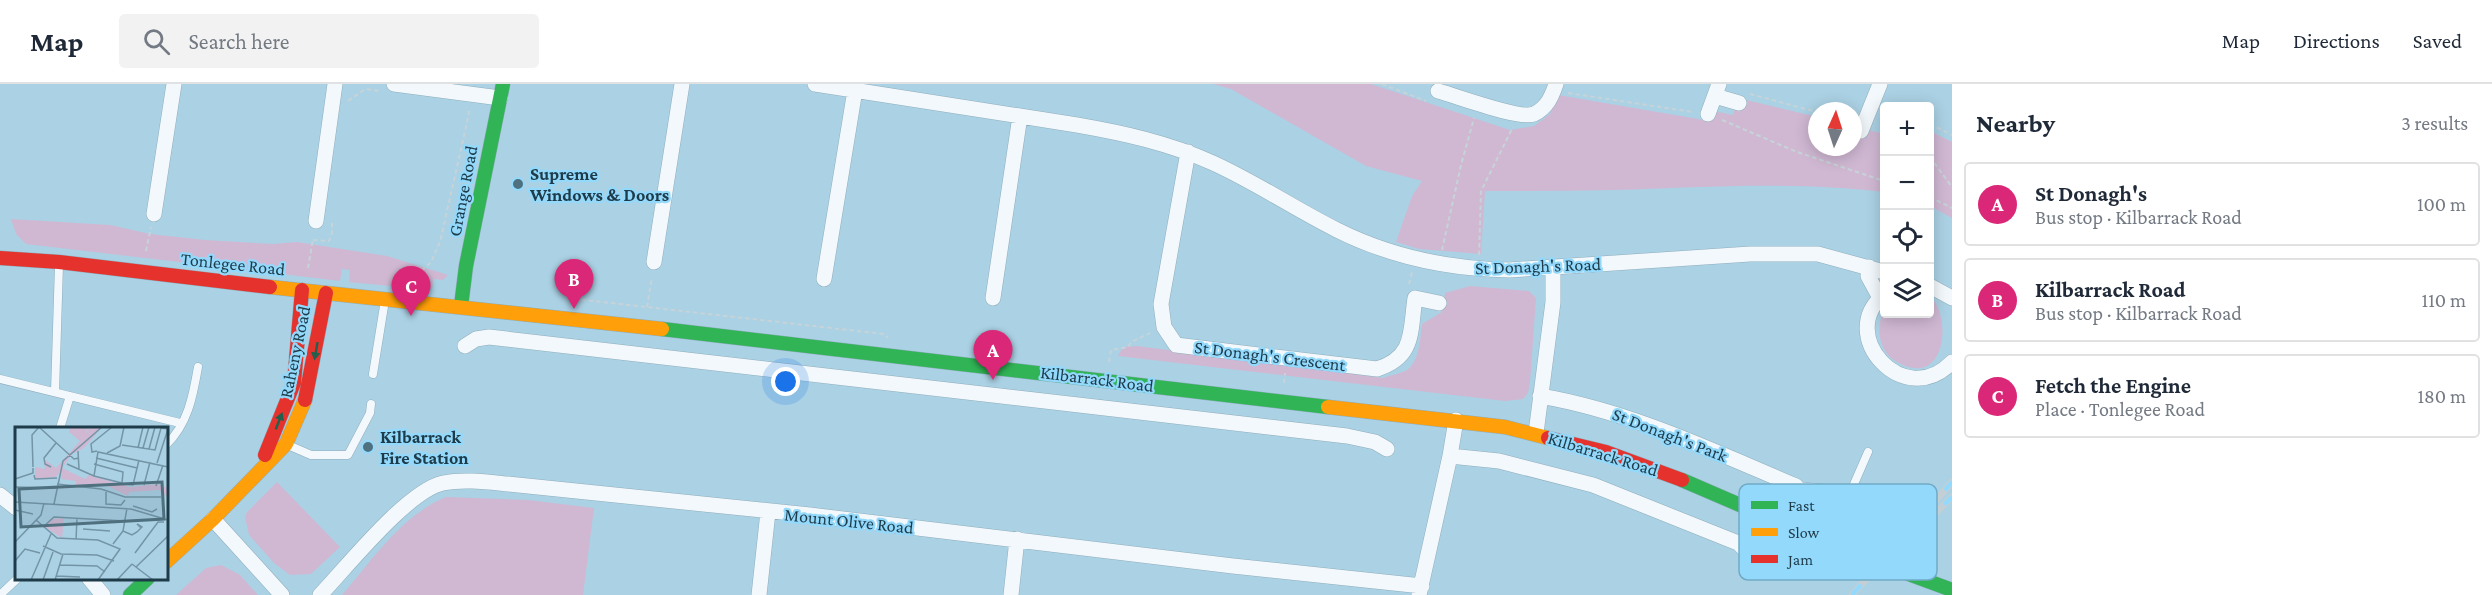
<!DOCTYPE html>
<meta charset="utf-8">
<style>
:root{--surface:#fff;--page:#f2f2f3;--text:#1f2937;--muted:#747a83;--line:#e0e1e3;--accent:#db2777}
body{margin:0;font-family:"Crimson Pro",serif;background:var(--page);color:var(--text)}
.controls{position:absolute;right:18px;top:18px;display:grid;overflow:hidden;border-radius:6px;box-shadow:0 3px 15px #0003}
.controls button{width:54px;height:54px;display:grid;place-items:center;padding:0;border:0;border-bottom:2px solid var(--line);background:var(--surface);color:var(--text);font:30px sans-serif}
.compass{position:absolute;left:1808px;top:18px;width:54px;height:54px;border-radius:50%;background:var(--surface);box-shadow:0 3px 15px #0003;rotate:3deg}
.you{position:absolute;left:786px;top:298px;width:21px;height:21px;margin:-15px;border:4px solid #fff;border-radius:50%;background:#1a73e8;box-shadow:0 0 0 9px #1a73e833}
.badge{display:grid;place-items:center;width:39px;height:39px;border-radius:50%;background:var(--accent);color:#fff;font-size:20px;font-weight:700}
.pin{position:absolute;translate:-50% -50px;filter:drop-shadow(0 2px 3px #0008)}
.pin::after{content:'';position:absolute;top:32px;width:21px;height:18px;background:inherit;clip-path:polygon(0 0,100% 0,50% 100%)}
.list{margin:0;padding:0;list-style:none}
h2{display:flex;justify-content:space-between;align-items:center;height:78px;margin:0;padding:0 24px;font-size:26px}
h2 small{font-size:20px;font-weight:400;color:var(--muted)}
.list li{display:grid;grid-template-columns:39px 1fr auto;gap:18px;align-items:center;box-sizing:border-box;height:84px;margin:0 12px 12px;padding:0 12px;border:2px solid var(--line);border-radius:6px}
.list b{display:block;font-size:22px;white-space:nowrap}
.list p{margin:0;font-size:20px;white-space:nowrap;color:var(--muted)}
.list em{font-size:20px;font-style:normal;color:var(--muted)}
.icon{flex:none;width:33px;height:33px;fill:none;stroke:currentColor;stroke-width:2;stroke-linecap:round;stroke-linejoin:round}
.map{position:relative;flex:none;width:1952px;height:511px;overflow:hidden}
header{display:flex;align-items:center;gap:36px;box-sizing:border-box;height:84px;padding:0 30px;background:var(--surface);border-bottom:2px solid var(--line)}
header strong{font-size:28px}
nav{display:flex;gap:33px;margin-inline-start:auto;font-size:21px}
.search{width:420px;height:54px;background:var(--page);display:flex;align-items:center;gap:15px;box-sizing:border-box;padding:0 21px;border-radius:6px;color:var(--muted);font-size:22px}
main{display:flex}
aside{flex:1;background:var(--surface)}
.map>svg:first-child{display:block}
.green{fill:#d0b8d3}
.lines{fill:none;stroke-linecap:round;stroke-linejoin:round}
.lane-casing{stroke:#8faebd;stroke-width:9}
.street-casing{stroke:#8faebd;stroke-width:16}
.fast-casing{stroke:#8faebd;stroke-width:15}
.slow-casing{stroke:#8faebd;stroke-width:15}
.jam-casing{stroke:#8faebd;stroke-width:15}
.path{stroke:#c6d3d9;stroke-width:2;stroke-dasharray:4.5 3;stroke-linecap:butt}
.lane{stroke:#f2f8fb;stroke-width:8}
.street{stroke:#f2f8fb;stroke-width:15}
.fast{stroke:#30b455;stroke-width:14}
.slow{stroke:#ff9f0a;stroke-width:14}
.jam{stroke:#e5322d;stroke-width:14}
.rail-casing{stroke:#c4cfd5;stroke-width:7}
.rail{stroke:#93d9fc;stroke-width:4.5;stroke-dasharray:14;stroke-linecap:butt}
.oneway{fill:#235f4d}
.poi-dot{fill:#4f707f;stroke:#93d9fc;stroke-width:2}
.labels{text-anchor:middle;dominant-baseline:central;stroke-width:4.5;stroke-linejoin:round;paint-order:stroke}
.poi-label{font-size:18px;font-weight:bold;fill:#1e3b49;stroke:#93d9fc;text-anchor:start}
.street-label{font-size:18px;fill:#1e3b49;stroke:#93d9fc}
.inset-road{fill:none;stroke:#7395a6;stroke-width:1.5}
.view{fill:#4f707f;fill-opacity:0.15;stroke:#4f707f;stroke-width:3}
.inset-edge{fill:none;stroke:#1e3b49;stroke-width:3}
.key{fill:#93d9fc;stroke:#70aac6;stroke-width:1.5}
.key-label{font-size:16px;fill:#1e3b49}
</style>
<header>
<strong>Map</strong>
<div class="search"><svg class="icon" aria-label="search" viewBox="0 0 24 24"><circle cx="10" cy="10" r="6"/><path d="M15 15l6 6"/></svg>Search here</div>
<nav><a>Map</a><a>Directions</a><a>Saved</a></nav>
</header>
<main>
<div class="map">
<svg width="1952" height="511" viewBox="0 0 1952 511">
<rect width="100%" height="100%" fill="#abd1e4"/>
<path class="green" d="M1213 0H1371L1510 46 1534 42 1550 30 1558 11 1704 36 1714 27 1733 31 1738 14 1817 33V63H1853V42L1884 50V108C1792 97 1706 103 1614 106 1571 107 1528 107 1485 107L1481 170 1419 165 1396 158 1412 112 1422 97 1366 82 1231 5Z
M1930 47 1952 58V134L1930 122Z
M11 135 110 141 150 150 205 156 273 160 297 158 387 172 448 191 443 196 433 195 432 206 349 198 350 186 342 185 340 197 26 160 16 150Z
M1470 202 1529 207 1536 214 1530 298 1528 309 1523 315 1505 317 1118 272 1123 263 1137 262 1383 294C1390 291 1400 290 1407 286 1420 277 1420 253 1422 240L1442 228 1445 209Z
M1930 212C1952 232 1946 300 1903 281 1894 277 1887 272 1883 263 1878 252 1878 238 1884 228V230H1930Z
M277 398 340 463 311 490 290 491 274 479 249 451 245 433 247 428Z
M446 413 528 416 594 424 583 511H342C372 476 402 431 446 413Z
M221 481 240 491 258 511H176L206 484Z"/>
<g class="lines">
<g class="lane-casing">
<path id="lane" d="M373 290 385 216
M0 295 180 339
M55 308 59 181
M60 344 70 312
M166 361C188 340 193 312 198 283
M288 361 311 371H348L370 329 371 320
M1796 402 1851 407 1868 368
M0 511 18 494"/>
</g>
<g class="street-casing">
<path id="street" d="M394 0 500 14
M815 0 1077 41C1123 49 1169 59 1213 79 1255 98 1295 125 1337 146 1391 173 1449 185 1509 186L1750 170H1818L1884 188
M1438 7C1457 12 1520 36 1534 30 1547 24 1552 12 1556 0
M1715 12 1739 19
M1708 30 1719 0
M1861 47 1880 0
M1188 68 1161 220 1164 243 1176 261 1377 285C1415 273 1410 248 1415 214L1439 219
M154 130 174 0
M316 137 335 0
M654 178 682 0
M1869 183 1868 192 1880 214
M824 195 855 6
M1930 202 1952 214
M1884 211C1835 250 1904 328 1952 278
M993 214 1020 32
M465 262 476 255 489 253 1347 352 1375 358 1387 365
M1540 312C1629 327 1713 367 1796 402
M1536 349 1553 218V184
M1450 372 1499 377 1593 401 1738 459 1755 475
M0 411 16 424
M213 435 282 511
M89 494 103 511
M320 511C347 483 407 407 443 399 464 395 487 398 508 400L810 431 1233 482 1422 502
M759 511 768 428
M1011 511 1017 455
M1419 511 1450 372 1456 336"/>
</g>
<g class="fast-casing">
<path id="fast" d="M461 222 466 182 503 0
M662 245 1328 323
M1682 396 1849 468 1952 506
M130 511 148 494"/>
</g>
<g class="slow-casing">
<path id="slow" d="M270 203 662 245
M1328 323 1505 343 1548 354
M166 478 213 435 286 360 305 316"/>
</g>
<g class="jam-casing">
<path id="jam" d="M0 174 59 178 270 203
M305 316 326 209
M1548 354 1606 368 1682 396
M265 371 294 299 302 206"/>
</g>
<path class="path" d="M1382 0 1426 17
M1568 9 1693 28
M1750 10 1817 28
M348 17 365 5 380 7
M1722 36 1797 68 1884 97
M1930 40 1952 51
M1930 73 1952 103
M1930 113 1952 124
M313 156 329 157 332 149V137
M1442 166 1461 81 1474 34
M146 167 151 143
M1479 171 1481 107 1513 43
M308 184 313 155
M401 196 420 188 431 178 440 158 468 34 469 28 466 24
M1409 200 1412 188
M574 216 576 215 884 250 888 254
M647 223 652 193
M1109 278 1111 266 1128 263 1131 258 1150 249
M1284 299 1285 289
M1765 464 1773 455"/>
<use href="#lane" class="lane"/>
<use href="#street" class="street"/>
<use href="#fast" class="fast"/>
<use href="#slow" class="slow"/>
<use href="#jam" class="jam"/>
<g class="rail-casing">
<path id="rail" d="M1924 440 1952 413
M1852 511 1952 398"/>
</g>
<use href="#rail" class="rail"/>
</g>
<defs><path id="oneway-solid" d="M-6-.8H1V-3.2L6.5 0L1 3.2V.8H-6Z" transform="scale(1.5)"/></defs>
<g class="oneway">
<use href="#oneway-solid" transform="translate(316 267) rotate(100)"/>
<use href="#oneway-solid" transform="translate(279 337) rotate(-69)"/>
</g>
<g class="poi-dot">
<circle cx="518" cy="100" r="6"/>
<circle cx="368" cy="363" r="6"/>
</g>
<g class="labels">
<g class="poi-label">
<text x="530" y="90">Supreme<tspan x="530" dy="21">Windows &amp; Doors</tspan></text>
<text x="380" y="353">Kilbarrack<tspan x="380" dy="21">Fire Station</tspan></text>
</g>
<g class="street-label">
<text transform="translate(463 107) rotate(-79)">Grange Road</text>
<text transform="translate(233 180) rotate(6)">Tonlegee Road</text>
<text transform="translate(1538 182) rotate(-2)">St Donagh's Road</text>
<text transform="translate(295 268) rotate(-78)">Raheny Road</text>
<text transform="translate(1270 272) rotate(7)">St Donagh's Crescent</text>
<text transform="translate(1097 295) rotate(7)">Kilbarrack Road</text>
<text transform="translate(1670 351) rotate(21)">St Donagh's Park</text>
<text transform="translate(1603 370) rotate(17)">Kilbarrack Road</text>
<text transform="translate(849 437) rotate(6)">Mount Olive Road</text>
</g>
</g>
<g transform="translate(15 343)">
<rect width="153" height="153" fill="#abd1e4"/>
<path d="M55 0H74L70 7 75 1 87 0 69 21 57 27 41 50 20 52V40L30 42 29 32 41 41 65 14 54 5ZM47 41 70 52 74 48 115 60 143 57 153 61V71L144 63 114 65 113 69 89 57 61 58V54L46 52ZM49 91 47 111 30 100 37 92Z" fill="#d0b8d3"/>
<path class="inset-road" d="M107 18 140 23 146 1 153 2M123 21 128 0M128 21 134 0M134 22 140 0M63 24 64 42M82 24 77 25 76 17 97 0M92 26 105 19 109 0M81 31 122 41M142 36 153 2M52 37 79 49 107 56 108 45 79 37M18 40 17 8 24 0 59 32 64 31M36 40 30 37 29 31 41 16M19 48 20 52 42 51M79 49 83 25 153 40M0 52 18 46V41M42 57 86 62 110 70H146M109 57 118 58 124 33M129 58 135 35M141 59 148 38M0 60 41 61M91 63V77L106 78 110 73M0 75 116 82 153 93M39 77 48 34 87 0M118 79 137 85 142 82M0 83 18 87M21 93 42 111 83 113 105 122 83 153M28 100 39 90 110 94M68 102 95 104M108 104 117 108 122 105 127 100 122 97 126 101M61 113 62 91M0 115 26 88 29 76M98 117 108 104 112 81M28 119 46 127 82 128 99 134M120 126 143 95H149M0 134 10 122 25 126M117 137 138 153M45 138 82 139 90 145M121 140 153 109M41 149 65 150M16 153 36 107M28 153 38 125M40 153 48 127M102 153 117 137"/>
<path class="view" d="M147 55 149 92 6 100 4 62Z"/>
<rect width="153" height="153" class="inset-edge"/>
</g>
<rect x="1739" y="400" width="198" height="96" rx="9" class="key"/>
<rect x="1751" y="417" width="27" height="8" fill="#30b455"/>
<rect x="1751" y="444" width="27" height="8" fill="#ff9f0a"/>
<rect x="1751" y="471" width="27" height="8" fill="#e5322d"/>
<g class="key-label">
<text x="1788" y="427">Fast</text>
<text x="1788" y="454">Slow</text>
<text x="1788" y="481">Jam</text>
</g>
</svg>
<div class="controls">
<button>+</button>
<button>−</button>
<button><svg class="icon" aria-label="locate" viewBox="0 0 24 24"><circle cx="12" cy="12" r="6"/><path d="M12 2v4M12 18v4M2 12h4M18 12h4"/></svg></button>
<button><svg class="icon" aria-label="layers" viewBox="0 0 24 24"><path d="M12 4l9 5-9 5-9-5zM3 14l9 5 9-5"/></svg></button>
</div>
<svg class="compass" viewBox="-18 -18 36 36"><path d="M0-13l5 13h-10z" fill="#e53935"/><path d="M0 13l5-13h-10z" fill="#747a83"/></svg>
<div class="you"></div>
<div class="pin badge" style="left:993px;top:296px">A</div>
<div class="pin badge" style="left:574px;top:225px">B</div>
<div class="pin badge" style="left:411px;top:232px">C</div>
</div>
<aside>
<h2>Nearby<small>3 results</small></h2>
<ul class="list">
<li><span class="badge">A</span><div><b>St Donagh's</b><p>Bus stop · Kilbarrack Road</p></div><em>100 m</em></li>
<li><span class="badge">B</span><div><b>Kilbarrack Road</b><p>Bus stop · Kilbarrack Road</p></div><em>110 m</em></li>
<li><span class="badge">C</span><div><b>Fetch the Engine</b><p>Place · Tonlegee Road</p></div><em>180 m</em></li>
</ul>
</aside>
</main>
